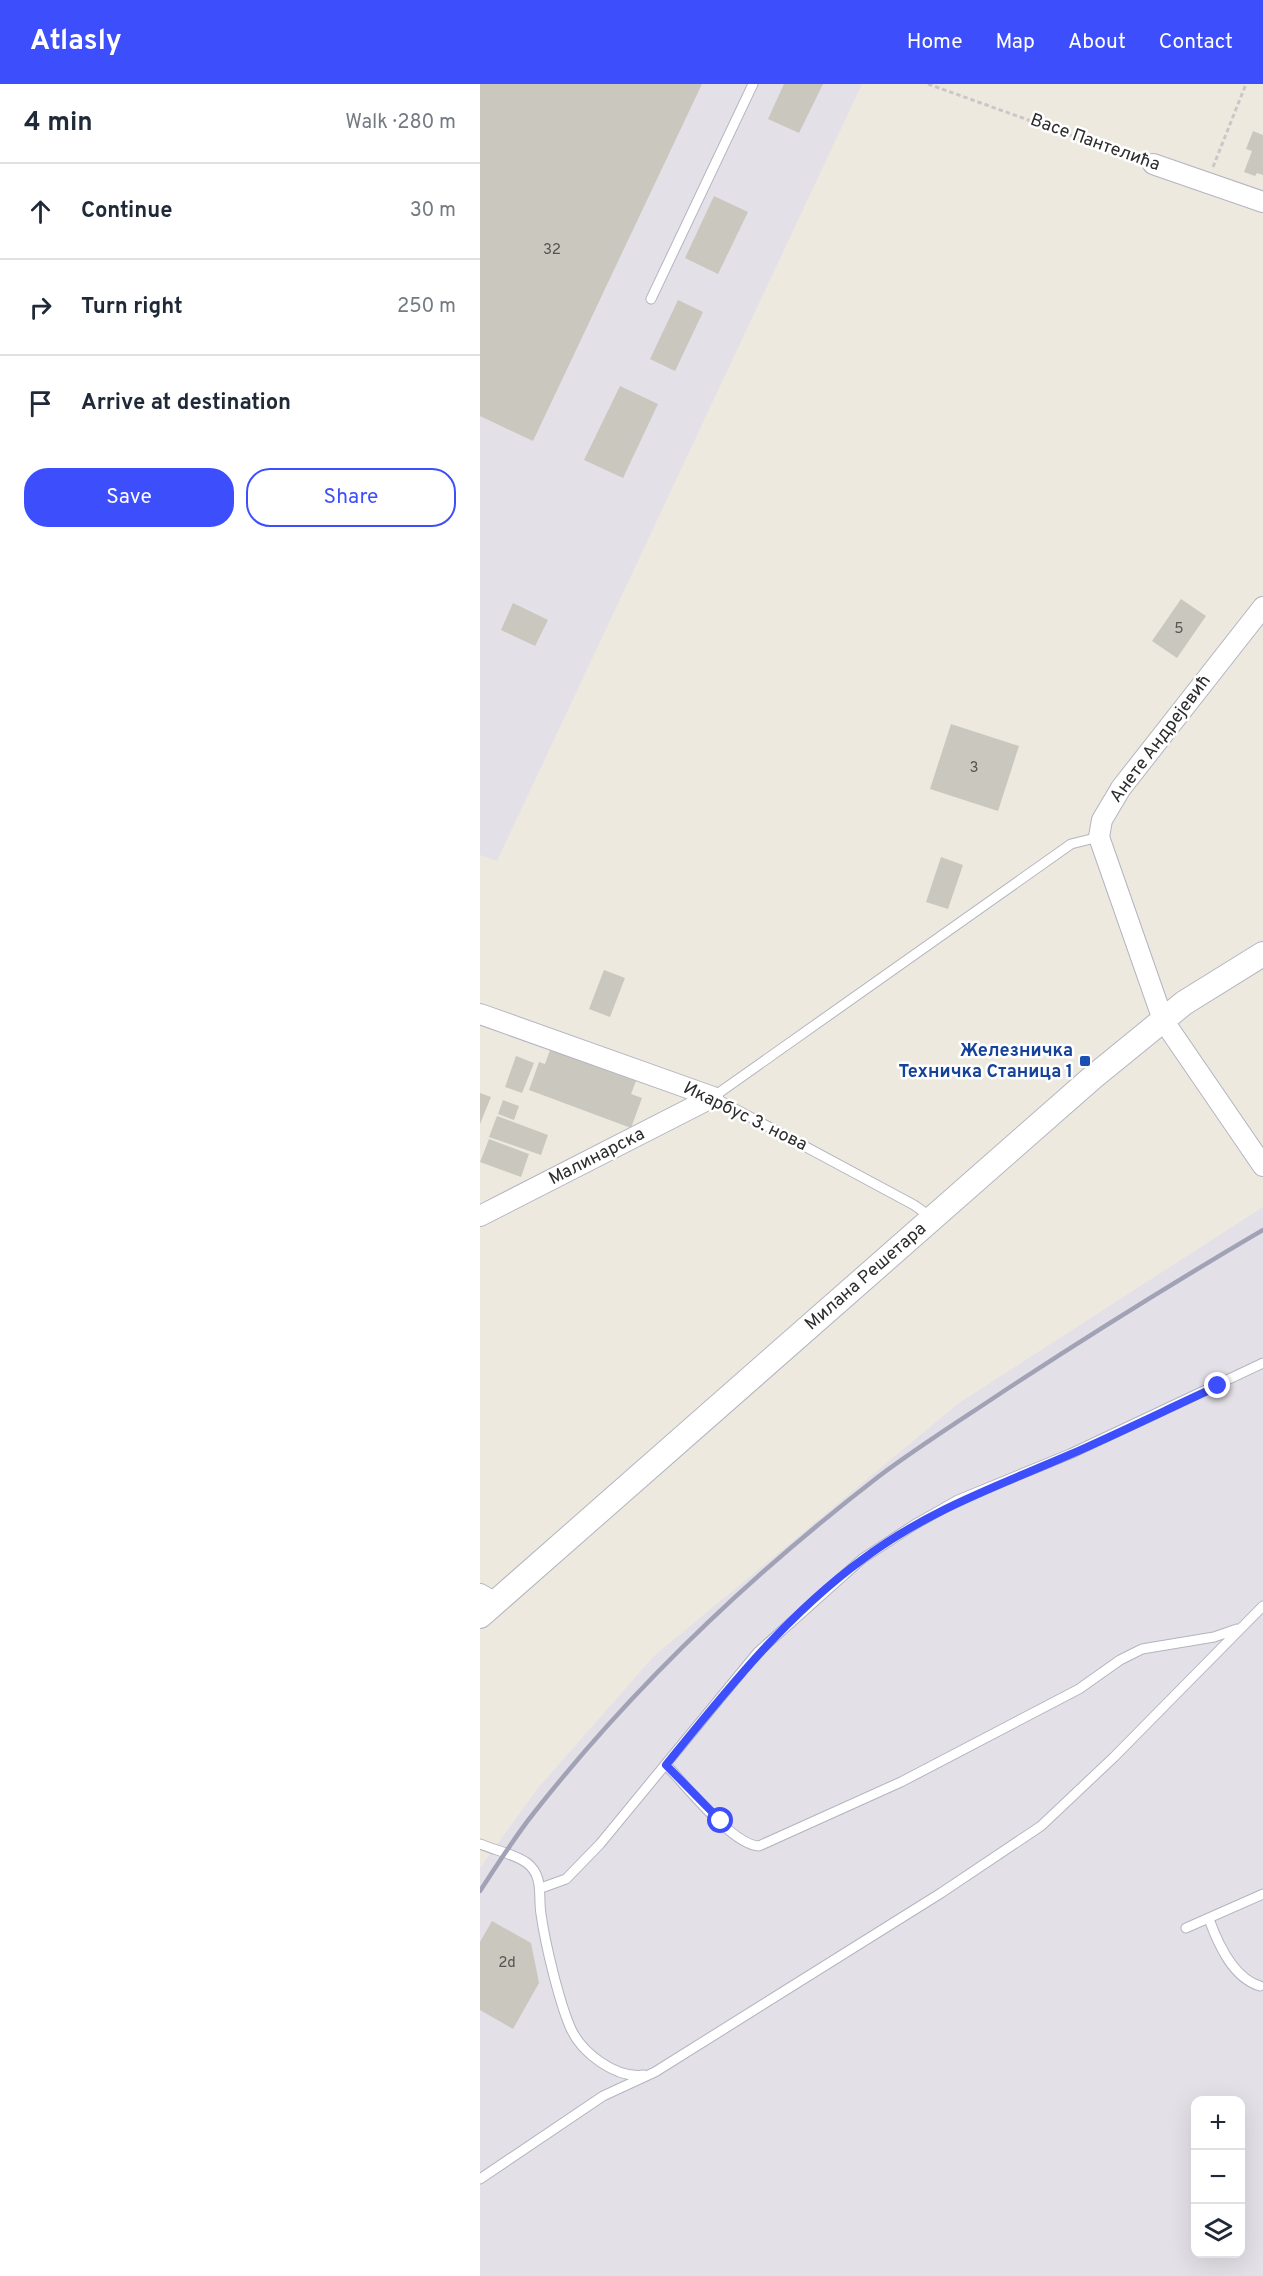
<!DOCTYPE html>
<meta charset="utf-8">
<style>
:root{--surface:#fff;--page:#f2f2f3;--text:#1f2937;--muted:#747a83;--line:#e0e1e3;--accent:#3d4efd}
body{margin:0;font-family:Overpass,sans-serif;background:var(--page);color:var(--text)}
.controls{position:absolute;right:18px;bottom:18px;display:grid;overflow:hidden;border-radius:12px;box-shadow:0 6px 24px #0002}
.controls button{width:54px;height:54px;display:grid;place-items:center;padding:0;border:0;border-bottom:2px solid var(--line);background:var(--surface);color:var(--text);font:30px sans-serif}
.stop{position:absolute;width:18px;height:18px;margin:-14px;border:4px solid #3d4efd;border-radius:50%;background:#fff}
.stop.end{background:#3d4efd;border-color:#fff;box-shadow:0 2px 6px #0008}
.list{margin:0;padding:0;list-style:none}
h2{display:flex;justify-content:space-between;align-items:center;height:78px;margin:0;padding:0 24px;font-size:26px}
h2 small{font-size:20px;font-weight:400;color:var(--muted)}
.list li{display:grid;grid-template-columns:39px 1fr auto;gap:18px;align-items:center;box-sizing:border-box;height:96px;padding:0 24px;border-top:2px solid var(--line)}
.list b{display:block;font-size:22px;white-space:nowrap}
.list em{font-size:20px;font-style:normal;color:var(--muted)}
.actions{display:flex;gap:12px;padding:18px 24px}
.actions a{flex:1;padding:14px 0;border:2px solid var(--accent);border-radius:24px;text-align:center;font-size:21px;color:var(--accent)}
.actions .main{background:var(--accent);color:#fff}
.icon{flex:none;width:33px;height:33px;fill:none;stroke:currentColor;stroke-width:2;stroke-linecap:round;stroke-linejoin:round}
.map{position:relative;flex:none;width:783px;height:2192px;overflow:hidden}
header{display:flex;align-items:center;gap:36px;box-sizing:border-box;height:84px;padding:0 30px;background:var(--accent);color:#fff}
header strong{font-size:28px}
nav{display:flex;gap:33px;margin-inline-start:auto;font-size:21px}
main{display:flex}
aside{flex:1;background:var(--surface)}
.map>svg:first-child{display:block}
.industrial{fill:#e3e0e7;fill-rule:evenodd}
.building{fill:#cac7be}
.lines{fill:none;stroke-linecap:round;stroke-linejoin:round}
.service-casing{stroke:#b3b4c0;stroke-width:11}
.minor-casing{stroke:#b3b4c0;stroke-width:22}
.tertiary-casing{stroke:#b3b4c0;stroke-width:26}
.path{stroke:#c8c8c8;stroke-width:3;stroke-dasharray:4.5 3;stroke-linecap:butt}
.service{stroke:#fff;stroke-width:9}
.minor{stroke:#fff;stroke-width:20}
.tertiary{stroke:#fff;stroke-width:24}
.rail{stroke:#a2a2b7;stroke-width:4.5}
.route{stroke:#3d4efd;stroke-width:8}
.transit-dot{fill:#1a4fb4;stroke:#fff;stroke-width:2}
.labels{text-anchor:middle;dominant-baseline:central;stroke-width:5;stroke-linejoin:round;paint-order:stroke}
.number-label{font-size:15px;fill:#545451}
.street-label{font-size:18px;fill:#2d2d2d;stroke:#fff}
.transit-label{font-size:18px;font-weight:bold;fill:#164399;stroke:#fff;text-anchor:end}
</style>
<header>
<strong>Atlasly</strong>
<nav><a>Home</a><a>Map</a><a>About</a><a>Contact</a></nav>
</header>
<main>
<aside>
<h2>4 min<small>Walk · 280 m</small></h2>
<ul class="list">
<li><svg class="icon" aria-label="ahead" viewBox="0 0 24 24"><path d="M12 20V5M6 11l6-6 6 6"/></svg><div><b>Continue</b></div><em>30 m</em></li>
<li><svg class="icon" aria-label="right" viewBox="0 0 24 24"><path d="M7 20v-9h11M14 6l5 5-5 5"/></svg><div><b>Turn right</b></div><em>250 m</em></li>
<li><svg class="icon" aria-label="arrive" viewBox="0 0 24 24"><path d="M6 21V4h12l-3 4 3 4H6"/></svg><div><b>Arrive at destination</b></div></li>
</ul>
<div class="actions"><a class="main">Save</a><a>Share</a></div>
</aside>
<div class="map">
<svg width="783" height="2192" viewBox="0 0 783 2192">
<rect width="100%" height="100%" fill="#eee9df"/>
<path class="industrial" d="M0 0H382L17 777 0 771Z
M783 1123V2192H0V1784L58 1704 174 1572 479 1319ZM716 2016H760V2170H716Z"/>
<path class="building" d="M0 0H222L53 357 0 332Z
M304 0H343L319 49 288 35Z
M773 47 783 51V91L777 89 775 92 764 88 772 67 766 65Z
M234 112 268 128 238 190 205 174Z
M198 216 223 228 195 287 170 275Z
M140 302 178 320 143 394 104 376Z
M701 515 726 532 697 574 672 557Z
M33 519 68 536 55 562 21 546Z
M471 640 539 662 518 727 450 705Z
M461 773 483 781 468 825 446 818Z
M124 886 145 894 130 933 109 925Z
M70 966 156 997 151 1010 162 1014 151 1044 49 1006 59 978 65 980Z
M36 972 54 979 42 1009 25 1003Z
M0 1009 11 1013 0 1040Z
M23 1016 39 1022 34 1036 18 1030Z
M17 1032 68 1051 61 1071 9 1053Z
M9 1055 49 1070 41 1093 0 1078Z
M12 1837 51 1859 59 1899 33 1945 0 1926V1858Z"/>
<g class="lines">
<g class="service-casing">
<path id="service" d="M171 215 273 0
M451 1133 434 1121 233 1013 591 760 619 753
M186 1681C206 1701 252 1761 279 1762L421 1698 599 1605 640 1576 662 1565 734 1553 757 1545
M0 1760C14 1766 35 1770 47 1779 64 1792 58 1812 61 1830 65 1859 79 1918 91 1945 102 1969 136 1995 164 1991
M61 1804 86 1795 120 1760 278 1568 382 1475 434 1441 478 1416 590 1370 783 1279
M729 1835C738 1860 753 1894 780 1902
M706 1844 783 1810
M0 2095 123 2012 175 1988 461 1809 561 1742 634 1673 783 1522"/>
</g>
<g class="minor-casing">
<path id="minor" d="M673 80 783 118
M783 523 641 704 622 736 619 753 683 936 783 1082
M0 930 233 1013
M0 1132 233 1013
M0 1510 14 1518"/>
</g>
<g class="tertiary-casing">
<path id="tertiary" d="M0 1532 612 994 704 919 783 870"/>
</g>
<path class="path" d="M448 0 657 75
M733 83 766 0"/>
<use href="#service" class="service"/>
<use href="#minor" class="minor"/>
<use href="#tertiary" class="tertiary"/>
<path class="rail" d="M0 1807C17 1781 34 1754 53 1730 153 1603 271 1491 398 1393 439 1362 484 1334 527 1305 611 1250 696 1197 783 1146"/>
</g>
<g class="lines">
<path class="route" d="M241 1737 186 1681C246 1607 305 1532 383 1475 449 1426 515 1403 589 1371 639 1349 688 1325 738 1302"/>
</g>
<rect class="transit-dot" x="599" y="971" width="12" height="12" rx="3"/>
<g class="labels">
<g class="number-label">
<text x="72" y="166">32</text>
<text x="699" y="545">5</text>
<text x="494" y="684">3</text>
<text x="27" y="1879">2d</text>
</g>
<g class="street-label">
<text transform="translate(615 59) rotate(20)">Васе Пантелића</text>
<text transform="translate(681 655) rotate(-53)">Анете Андрејевић</text>
<text transform="translate(265 1033) rotate(26)">Икарбус 3. нова</text>
<text transform="translate(117 1073) rotate(-27)">Малинарска</text>
<text transform="translate(386 1193) rotate(-41)">Милана Решетара</text>
</g>
<g class="transit-label">
<text x="593" y="967">Железничка<tspan x="593" dy="21">Техничка Станица 1</tspan></text>
</g>
</g>
</svg>
<div class="controls">
<button>+</button>
<button>−</button>
<button><svg class="icon" aria-label="layers" viewBox="0 0 24 24"><path d="M12 4l9 5-9 5-9-5zM3 14l9 5 9-5"/></svg></button>
</div>
<div class="stop" style="left:241px;top:1737px"></div>
<div class="stop end" style="left:738px;top:1302px"></div>
</div>
</main>
